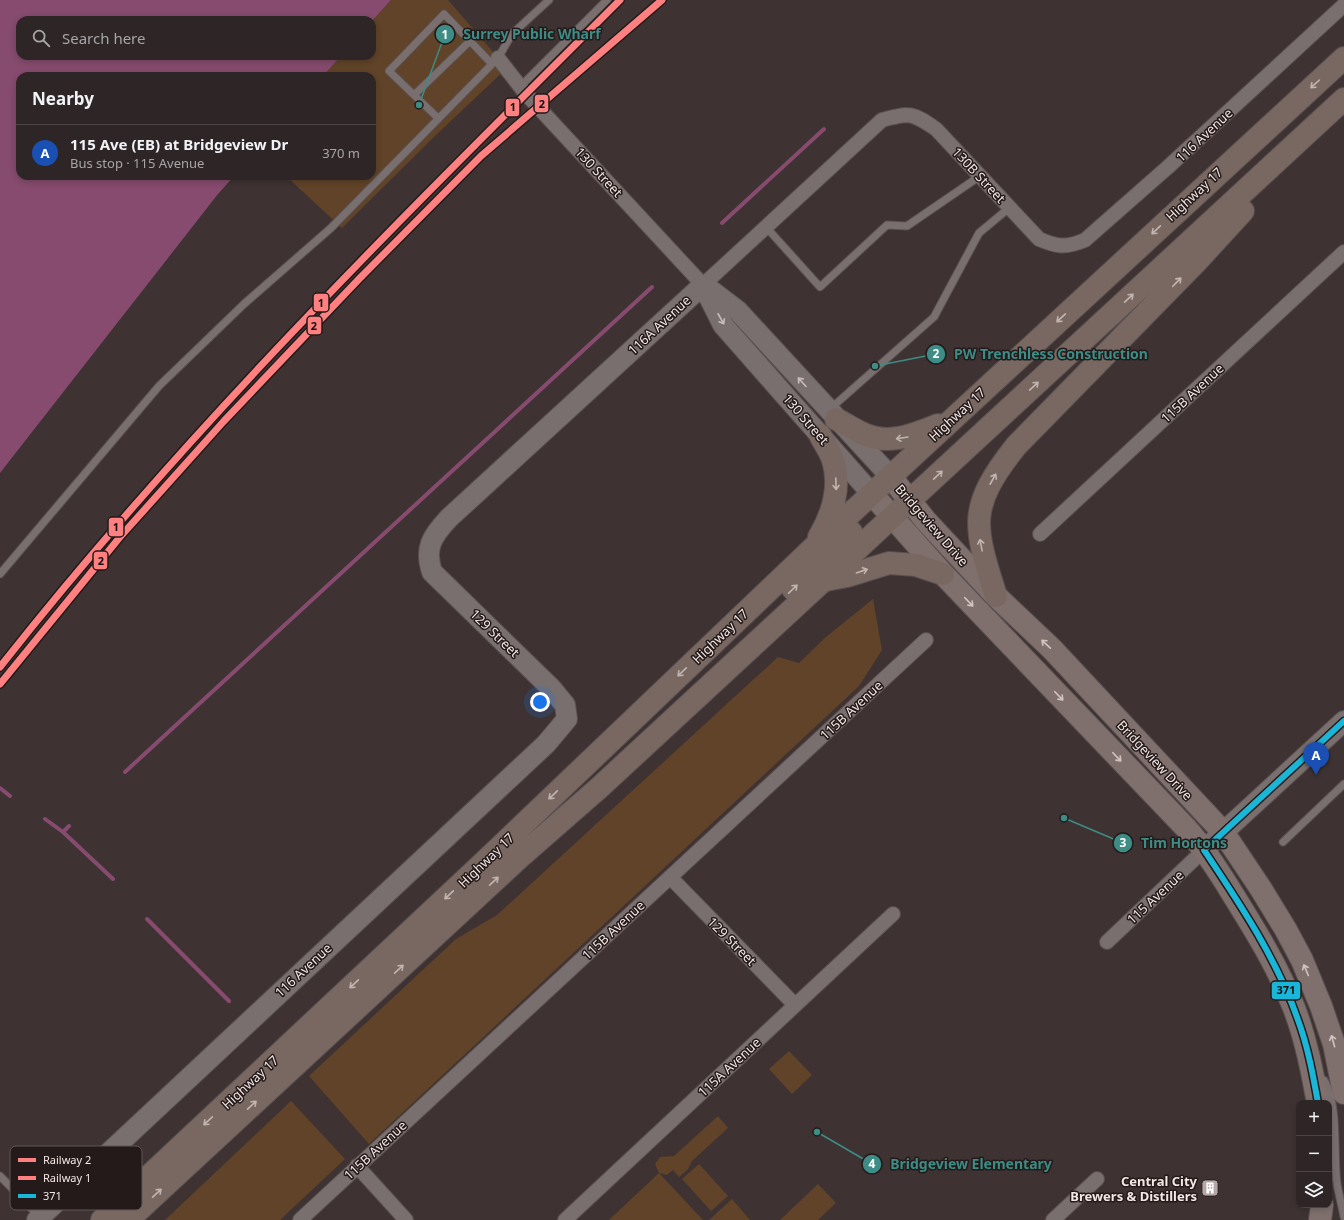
<!DOCTYPE html>
<meta charset="utf-8">
<style>
:root{--surface:#2e2626;--page:#3a3232;--text:#f1f3f6;--muted:#a7a5a7;--line:#494343;--accent:#b4a7a6}
body{margin:0;font-family:"Noto Sans",sans-serif;background:var(--page);color:var(--text)}
.controls{position:absolute;right:12px;bottom:12px;display:grid;overflow:hidden;border-radius:8px;box-shadow:0 2px 6px #0003}
.controls button{width:36px;height:36px;display:grid;place-items:center;padding:0;border:0;border-bottom:1px solid var(--line);background:var(--surface);color:var(--text);font:20px sans-serif}
.you{position:absolute;left:540px;top:702px;width:14px;height:14px;margin:-10px;border:3px solid #fff;border-radius:50%;background:#1a73e8;box-shadow:0 0 0 6px #1a73e833}
.badge{display:grid;place-items:center;width:26px;height:26px;border-radius:50%;background:var(--accent);color:#fff;font-size:13px;font-weight:700}
.pin{position:absolute;translate:-50% -33px;filter:drop-shadow(0 1px 2px #0008)}
.pin::after{content:'';position:absolute;top:21px;width:14px;height:12px;background:inherit;clip-path:polygon(0 0,100% 0,50% 100%)}
.list{margin:0;padding:0;list-style:none}
h2{display:flex;justify-content:space-between;align-items:center;height:52px;margin:0;padding:0 16px;font-size:17px}
h2 small{font-size:13px;font-weight:400;color:var(--muted)}
.list li{display:grid;grid-template-columns:26px 1fr auto;gap:12px;align-items:center;box-sizing:border-box;height:56px;padding:0 16px;border-top:1px solid var(--line)}
.list b{display:block;font-size:15px;white-space:nowrap}
.list p{margin:0;font-size:13px;white-space:nowrap;color:var(--muted)}
.list em{font-size:13px;font-style:normal;color:var(--muted)}
.icon{flex:none;width:22px;height:22px;fill:none;stroke:currentColor;stroke-width:2;stroke-linecap:round;stroke-linejoin:round}
.map{position:relative;flex:none;width:1344px;height:1220px;overflow:hidden}
.search{position:absolute;background:var(--surface);box-shadow:0 2px 6px #0003;left:16px;top:16px;width:360px;height:44px;display:flex;align-items:center;gap:10px;box-sizing:border-box;padding:0 14px;border-radius:12px;color:var(--muted);font-size:15px}
.panel{position:absolute;background:var(--surface);box-shadow:0 2px 6px #0003;left:16px;top:72px;width:360px;height:108px;border-radius:12px}
.map>svg:first-child{display:block}
.green{fill:#604328}
.water{fill:#864b6e}
.lines{fill:none;stroke-linecap:round;stroke-linejoin:round}
.stream{stroke:#864b6e;stroke-width:4}
.lane-casing{stroke:#5a5050;stroke-width:9}
.street-casing{stroke:#5a5050;stroke-width:16}
.secondary-casing{stroke:#5a5050;stroke-width:22}
.primary-casing{stroke:#5a5050;stroke-width:24}
.highway-casing{stroke:#5a5050;stroke-width:24}
.lane{stroke:#796f6e;stroke-width:7}
.street{stroke:#796f6e;stroke-width:14}
.secondary{stroke:#796f6e;stroke-width:20}
.primary{stroke:#7f706d;stroke-width:22}
.highway{stroke:#796862;stroke-width:22}
.bus-1-casing{stroke:#231a19;stroke-width:9}
.bus-1{stroke:#1ab6d8;stroke-width:6}
.rail-1-casing{stroke:#231a19;stroke-width:10}
.rail-2-casing{stroke:#231a19;stroke-width:10}
.rail-1{stroke:#ff8080;stroke-width:7}
.rail-2{stroke:#ff8080;stroke-width:7}
.oneway{stroke:#c2b4b0}
.oneway2{stroke:#c8bcbb}
.oneway3{stroke:#d0c3c0}
.labels{text-anchor:middle;dominant-baseline:central;stroke-width:3;stroke-linejoin:round;paint-order:stroke}
.street-label{font-size:13px;fill:#f3e6e4;stroke:#231a19}
.poi-label{font-size:13px;font-weight:bold;fill:#f3e6e4;stroke:#231a19;text-anchor:end}
.key{fill:#231a19;stroke:#615756;stroke-width:1}
.key-label{font-size:11px;fill:#f3e6e4}
.leader{fill:none;stroke:#3d8c86;stroke-width:1.5}
.callout-dot{fill:#3d8c86;stroke:#231a19;stroke-width:1.5}
.mark-label{font-size:12px;text-anchor:middle;font-weight:bold;fill:#fff}
.callout-label{font-size:14px;text-anchor:middle;font-weight:bold;fill:#3d8c86;stroke:#231a19;stroke-width:3;stroke-linejoin:round;paint-order:stroke}
.line-badge{stroke:#231a19;stroke-width:1.5}
.pale-badge-label{font-size:11px;text-anchor:middle;font-weight:bold;fill:#111}
</style>
<div class="map">
<svg width="1344" height="1220" viewBox="0 0 1344 1220">
<rect width="100%" height="100%" fill="#3e3332"/>
<path class="green" d="M391 0H448L507 68 436 135 342 228 286 176H372V76H323L341 56H372V21Z
M873 599 882 650 859 686 369 1144 309 1076 456 939 497 915 778 657 799 663 826 637Z
M789 1051 812 1075 792 1094 769 1069Z
M291 1101 345 1159 280 1220H165Z
M718 1116 728 1128 692 1161 688 1169 679 1177 673 1170 667 1175 659 1173 703 1220H609L659 1173 655 1164 660 1157 674 1156Z
M699 1164 728 1196 711 1211 682 1179Z
M818 1184 836 1203 818 1220H780Z
M732 1199 750 1220H709Z"/>
<path class="water" d="M0 0H391L372 21 20 20V56H341L323 76H20V176H234L218 194 0 473Z"/>
<g class="lines">
<path class="stream" d="M722 223 824 129
M125 772 652 287
M0 788 10 796
M45 819 63 832 69 826
M63 832 113 879
M147 919 229 1001"/>
<g class="lane-casing">
<path id="lane" d="M520 87 607 0
M414 95 470 41
M438 118 389 71 444 14 492 64
M766 227 820 287 887 225 907 226 980 176
M830 409 934 317 979 233 1009 208
M0 574 159 386 244 304 331 228 498 58 512 34 549 0
M1283 842 1344 784
M1318 1078 1324 1080C1339 1104 1333 1154 1337 1184 1339 1195 1342 1206 1344 1217
M0 1176 39 1216"/>
</g>
<g class="street-casing">
<path id="street" d="M498 58 526 94 703 285 882 120C910 112 913 113 936 129L1039 239C1057 247 1066 248 1085 240L1168 167 1344 5
M1040 534 1344 252
M670 877 795 1005
M1107 942 1204 850
M357 1166 406 1220
M300 1220 926 640
M565 1220 893 914
M1053 1220 1097 1179"/>
</g>
<g class="secondary-casing">
<path id="secondary" d="M703 285 723 325 871 493
M708 288 738 311 890 476
M1204 850 1344 721
M37 1220 546 744 567 719 565 705 552 689 432 572C424 548 432 536 449 518L703 285"/>
</g>
<g class="primary-casing">
<path id="primary" d="M890 476 926 521 996 596 1052 649 1223 832 1261 889 1286 930 1302 960 1321 1006 1334 1044 1344 1093
M871 493 943 574 1186 828C1204 848 1218 870 1232 893 1255 930 1278 967 1294 1008 1306 1039 1312 1071 1318 1103
M1320 1220 1322 1205"/>
</g>
<g class="highway-casing">
<path id="highway" d="M836 419C846 424 856 431 866 435 891 445 915 434 938 425
M819 537C833 514 841 486 833 460 830 451 824 443 820 435
M826 580 847 576 889 563 916 565 943 574
M793 589 851 532
M996 596C973 524 968 507 1016 446L1198 260 1243 211
M102 1220 483 863 812 549 1344 58
M128 1220 520 857 600 787 1344 99"/>
</g>
<use href="#lane" class="lane"/>
<use href="#street" class="street"/>
<use href="#secondary" class="secondary"/>
<use href="#primary" class="primary"/>
<use href="#highway" class="highway"/>
<g class="bus-1-casing">
<path id="bus-1" d="M1318 1103C1313 1075 1308 1047 1298 1020 1277 959 1240 904 1204 850L1344 721"/>
</g>
<use href="#bus-1" class="bus-1"/>
<g class="rail-1-casing">
<path id="rail-1" d="M0 684 120 537 224 421 359 279 481 156 662 0"/>
</g>
<g class="rail-2-casing">
<path id="rail-2" d="M0 667C188 428 405 215 620 0"/>
</g>
<use href="#rail-1" class="rail-1"/>
<use href="#rail-2" class="rail-2"/>
</g>
<defs><path id="oneway-shaft" d="M-6 0H5M1.5-3L5.5 0L1.5 3" fill="none" stroke-width="1.6" stroke-linecap="round" stroke-linejoin="round"/></defs>
<g class="oneway">
<use href="#oneway-shaft" transform="translate(1315 84) rotate(138)"/>
<use href="#oneway-shaft" transform="translate(1156 230) rotate(137)"/>
<use href="#oneway-shaft" transform="translate(1177 282) rotate(-46)"/>
<use href="#oneway-shaft" transform="translate(1129 298) rotate(-43)"/>
<use href="#oneway-shaft" transform="translate(1061 318) rotate(137)"/>
<use href="#oneway-shaft" transform="translate(1034 386) rotate(-43)"/>
<use href="#oneway-shaft" transform="translate(902 438) rotate(171)"/>
<use href="#oneway-shaft" transform="translate(938 475) rotate(-43)"/>
<use href="#oneway-shaft" transform="translate(993 479) rotate(-61)"/>
<use href="#oneway-shaft" transform="translate(836 484) rotate(88)"/>
<use href="#oneway-shaft" transform="translate(981 545) rotate(-101)"/>
<use href="#oneway-shaft" transform="translate(862 571) rotate(-19)"/>
<use href="#oneway-shaft" transform="translate(793 589) rotate(-44)"/>
<use href="#oneway-shaft" transform="translate(682 672) rotate(136)"/>
<use href="#oneway-shaft" transform="translate(553 795) rotate(136)"/>
<use href="#oneway-shaft" transform="translate(494 881) rotate(-43)"/>
<use href="#oneway-shaft" transform="translate(449 895) rotate(137)"/>
<use href="#oneway-shaft" transform="translate(399 969) rotate(-43)"/>
<use href="#oneway-shaft" transform="translate(354 984) rotate(137)"/>
<use href="#oneway-shaft" transform="translate(252 1105) rotate(-43)"/>
<use href="#oneway-shaft" transform="translate(208 1121) rotate(137)"/>
<use href="#oneway-shaft" transform="translate(157 1193) rotate(-43)"/>
</g>
<g class="oneway2">
<use href="#oneway-shaft" transform="translate(721 319) rotate(61)"/>
<use href="#oneway-shaft" transform="translate(802 382) rotate(-132)"/>
</g>
<g class="oneway3">
<use href="#oneway-shaft" transform="translate(969 602) rotate(46)"/>
<use href="#oneway-shaft" transform="translate(1046 644) rotate(-137)"/>
<use href="#oneway-shaft" transform="translate(1059 696) rotate(46)"/>
<use href="#oneway-shaft" transform="translate(1117 757) rotate(46)"/>
<use href="#oneway-shaft" transform="translate(1306 970) rotate(-113)"/>
<use href="#oneway-shaft" transform="translate(1333 1041) rotate(-106)"/>
</g>
<defs>
<g id="building-square" transform="scale(0.9)"><rect x="-9" y="-9" width="18" height="18" rx="4" fill="#b4a7a6" stroke="#231a19"/><path d="M-4-6H4V6H1V3H-1V6H-4ZM-2.5-4.3h1.7v1.8h-1.7ZM.8-4.3h1.7v1.8H.8ZM-2.5-1h1.7V.8h-1.7ZM.8-1h1.7V.8H.8Z" fill="#fff"/></g>
</defs>
<g fill-rule="evenodd">
<use href="#building-square" x="1210" y="1188"/>
</g>
<g class="labels">
<g class="street-label">
<text transform="translate(1204 135) rotate(-43)">116 Avenue</text>
<text transform="translate(599 172) rotate(47)">130 Street</text>
<text transform="translate(979 175) rotate(47)">130B Street</text>
<text transform="translate(1194 194) rotate(-43)">Highway 17</text>
<text transform="translate(659 325) rotate(-43)">116A Avenue</text>
<text transform="translate(1192 393) rotate(-43)">115B Avenue</text>
<text transform="translate(957 414) rotate(-43)">Highway 17</text>
<text transform="translate(806 419) rotate(49)">130 Street</text>
<text transform="translate(932 525) rotate(49)">Bridgeview Drive</text>
<text transform="translate(495 633) rotate(44)">129 Street</text>
<text transform="translate(720 636) rotate(-44)">Highway 17</text>
<text transform="translate(851 710) rotate(-43)">115B Avenue</text>
<text transform="translate(1155 760) rotate(47)">Bridgeview Drive</text>
<text transform="translate(486 860) rotate(-44)">Highway 17</text>
<text transform="translate(1155 897) rotate(-43)">115 Avenue</text>
<text transform="translate(613 930) rotate(-43)">115B Avenue</text>
<text transform="translate(732 941) rotate(45)">129 Street</text>
<text transform="translate(303 970) rotate(-43)">116 Avenue</text>
<text transform="translate(729 1067) rotate(-43)">115A Avenue</text>
<text transform="translate(250 1082) rotate(-43)">Highway 17</text>
<text transform="translate(375 1150) rotate(-43)">115B Avenue</text>
</g>
<g class="poi-label">
<text x="1197" y="1181">Central City<tspan x="1197" dy="15">Brewers &amp; Distillers</tspan></text>
</g>
</g>
<rect x="10" y="1146" width="132" height="64" rx="6" class="key"/>
<rect x="18" y="1158" width="18" height="4" fill="#ff8080"/>
<rect x="18" y="1176" width="18" height="4" fill="#ff8080"/>
<rect x="18" y="1194" width="18" height="4" fill="#1ab6d8"/>
<g class="key-label">
<text x="43" y="1164">Railway 2</text>
<text x="43" y="1182">Railway 1</text>
<text x="43" y="1200">371</text>
</g>
<path class="leader" d="M419 105L445 34M875 366L936 354M1064 818L1123 843M817 1132L872 1164"/>
<g class="callout-dot">
<circle cx="419" cy="105" r="4"/>
<circle cx="875" cy="366" r="4"/>
<circle cx="1064" cy="818" r="4"/>
<circle cx="817" cy="1132" r="4"/>
<circle cx="445" cy="34" r="10"/>
<circle cx="936" cy="354" r="10"/>
<circle cx="1123" cy="843" r="10"/>
<circle cx="872" cy="1164" r="10"/>
</g>
<g class="mark-label">
<text x="445" y="39">1</text>
<text x="936" y="358">2</text>
<text x="1123" y="847">3</text>
<text x="872" y="1168">4</text>
</g>
<g class="callout-label">
<text x="532" y="39">Surrey Public Wharf</text>
<text x="1051" y="359">PW Trenchless Construction</text>
<text x="1184" y="848">Tim Hortons</text>
<text x="971" y="1169">Bridgeview Elementary</text>
</g>
<g class="line-badge">
<rect x="534" y="94" width="15" height="19" rx="4" fill="#ff8080"/>
<rect x="505" y="98" width="15" height="19" rx="4" fill="#ff8080"/>
<rect x="313" y="293" width="16" height="19" rx="4" fill="#ff8080"/>
<rect x="307" y="316" width="15" height="19" rx="4" fill="#ff8080"/>
<rect x="108" y="517" width="16" height="20" rx="4" fill="#ff8080"/>
<rect x="93" y="551" width="15" height="19" rx="4" fill="#ff8080"/>
<rect x="1271" y="981" width="30" height="19" rx="4" fill="#1ab6d8"/>
</g>
<g class="pale-badge-label">
<text x="542" y="108">2</text>
<text x="513" y="111">1</text>
<text x="321" y="307">1</text>
<text x="314" y="330">2</text>
<text x="116" y="531">1</text>
<text x="101" y="565">2</text>
<text x="1286" y="994">371</text>
</g>
</svg>
<div class="controls">
<button>+</button>
<button>−</button>
<button><svg class="icon" aria-label="layers" viewBox="0 0 24 24"><path d="M12 4l9 5-9 5-9-5zM3 14l9 5 9-5"/></svg></button>
</div>
<div class="you"></div>
<div class="pin badge" style="left:1316px;top:775px;background:#1a4fb4">A</div>
<div class="search"><svg class="icon" aria-label="search" viewBox="0 0 24 24"><circle cx="10" cy="10" r="6"/><path d="M15 15l6 6"/></svg>Search here</div>
<section class="panel">
<h2>Nearby<small></small></h2>
<ul class="list">
<li><span class="badge" style="background:#1a4fb4">A</span><div><b>115 Ave (EB) at Bridgeview Dr</b><p>Bus stop · 115 Avenue</p></div><em>370 m</em></li>
</ul>
</section>
</div>
